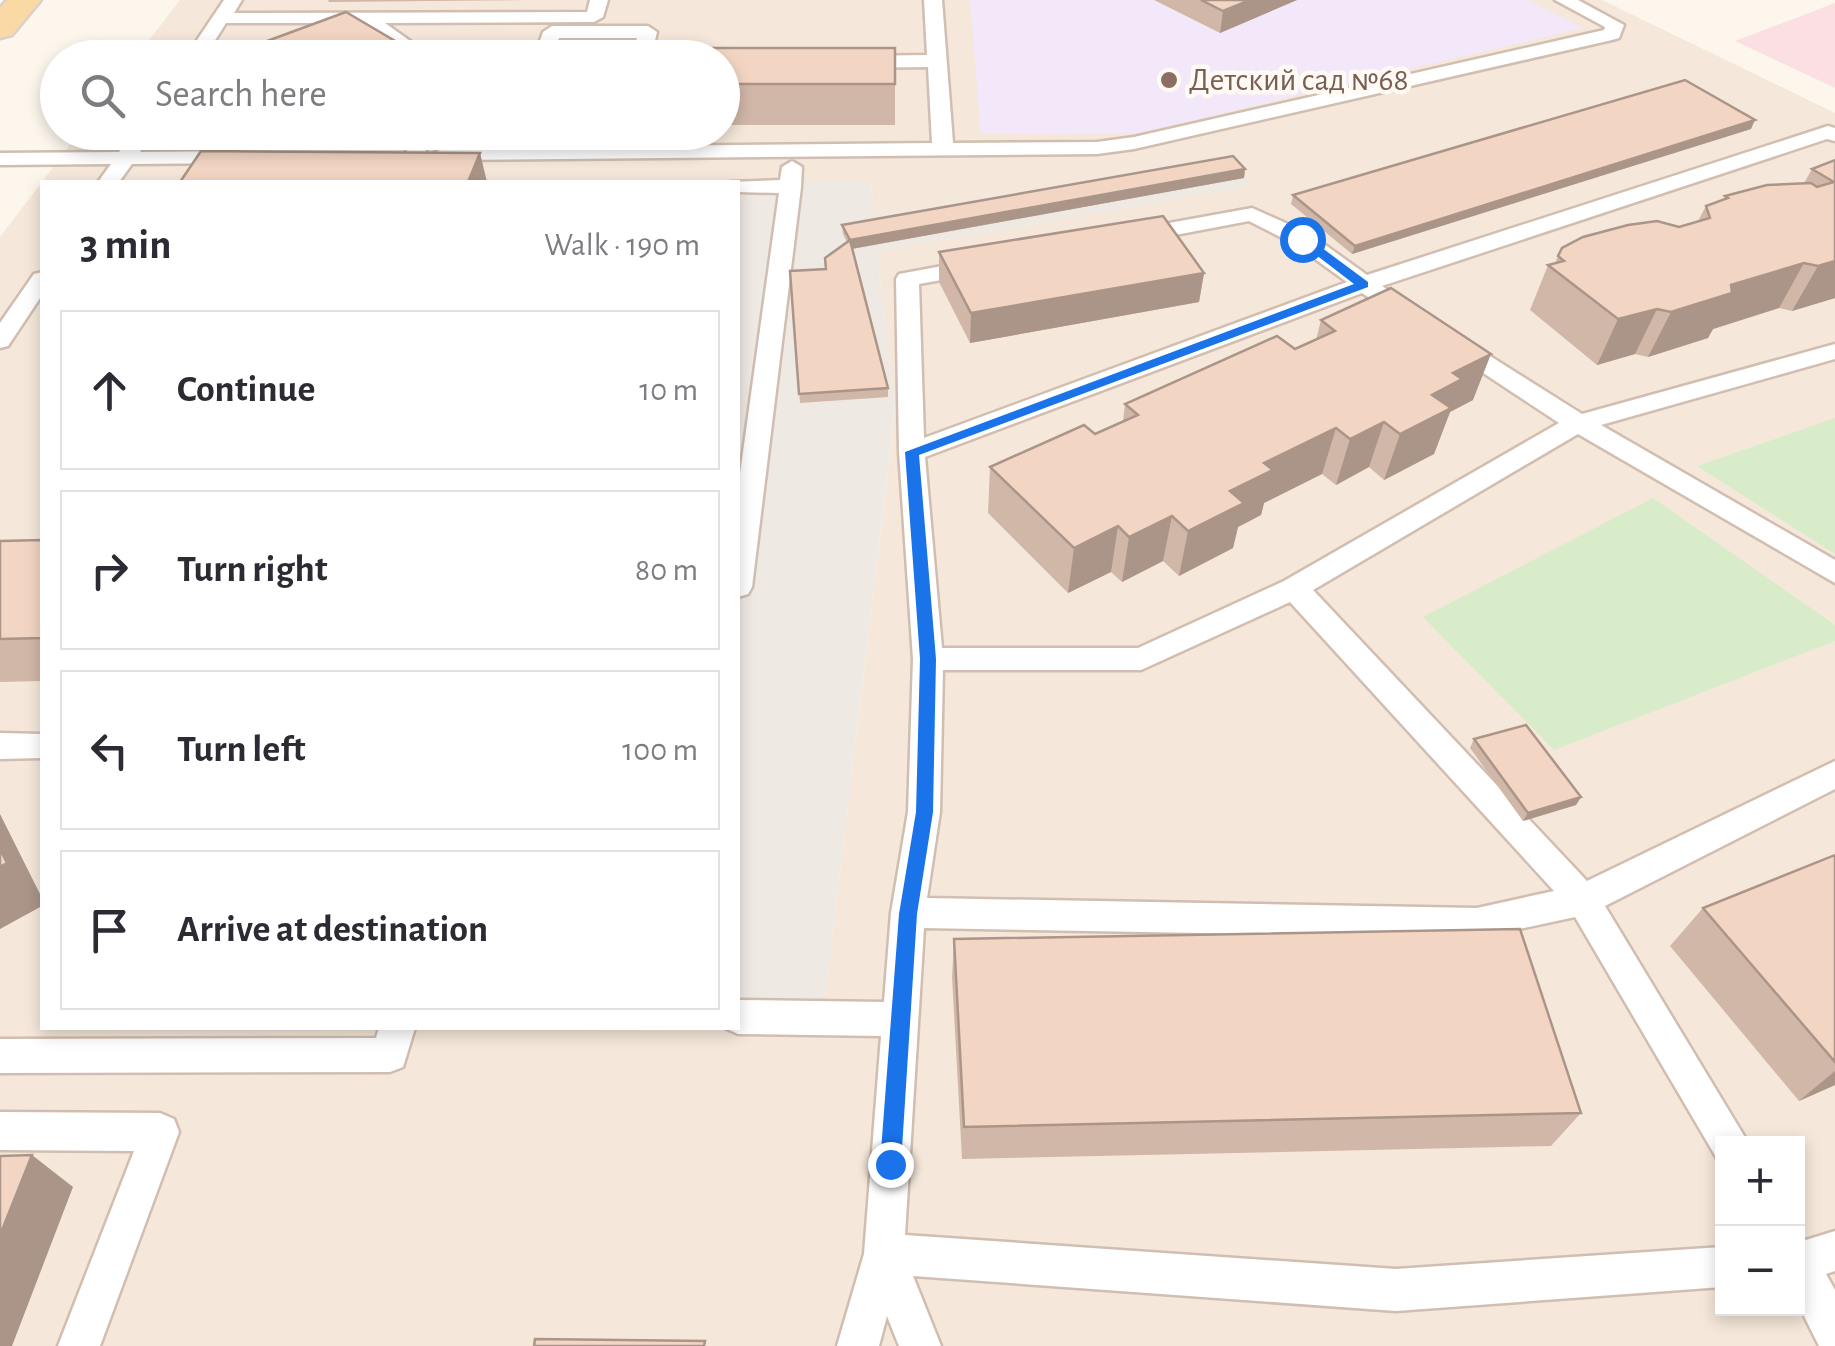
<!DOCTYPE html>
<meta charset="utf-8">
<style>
:root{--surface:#fff;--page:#f2f2f3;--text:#2b2b33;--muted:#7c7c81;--line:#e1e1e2}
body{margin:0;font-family:"Alegreya Sans",sans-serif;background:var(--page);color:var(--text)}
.controls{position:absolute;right:30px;bottom:30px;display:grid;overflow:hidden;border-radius:0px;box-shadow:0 5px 15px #0003}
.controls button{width:90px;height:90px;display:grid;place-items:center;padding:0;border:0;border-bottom:2px solid var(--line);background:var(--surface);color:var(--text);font:50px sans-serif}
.stop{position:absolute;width:30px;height:30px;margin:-22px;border:8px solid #1a73e8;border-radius:50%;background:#fff}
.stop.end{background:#1a73e8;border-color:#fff;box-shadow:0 2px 10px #0008}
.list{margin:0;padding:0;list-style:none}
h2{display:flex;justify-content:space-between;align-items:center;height:130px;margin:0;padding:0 40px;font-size:42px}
h2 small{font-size:32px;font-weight:400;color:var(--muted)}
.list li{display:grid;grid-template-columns:65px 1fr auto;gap:30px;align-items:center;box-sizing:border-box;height:160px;margin:0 20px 20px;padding:0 20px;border:2px solid var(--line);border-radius:0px}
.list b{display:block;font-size:38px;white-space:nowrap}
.list em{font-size:32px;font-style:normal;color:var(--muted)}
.icon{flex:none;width:55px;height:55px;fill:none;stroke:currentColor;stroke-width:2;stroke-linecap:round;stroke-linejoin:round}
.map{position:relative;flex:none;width:1835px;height:1346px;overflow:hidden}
.search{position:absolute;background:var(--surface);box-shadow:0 5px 15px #0003;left:40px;top:40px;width:700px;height:110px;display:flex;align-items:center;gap:25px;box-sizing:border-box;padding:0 35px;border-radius:55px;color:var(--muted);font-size:38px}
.panel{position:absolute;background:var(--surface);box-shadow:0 5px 15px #0003;left:40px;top:180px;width:700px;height:850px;border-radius:0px}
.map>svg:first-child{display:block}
.residential{fill:#f5e8da;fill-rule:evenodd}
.industrial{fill:#efe9e4}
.education{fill:#f3e8fa}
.medical{fill:#fbdfe3}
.green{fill:#d8ecc9}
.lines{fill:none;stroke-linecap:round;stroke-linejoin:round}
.service-casing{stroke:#d1beb0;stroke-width:5}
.primary-casing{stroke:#dad1cd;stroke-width:5}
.service{fill:#fff;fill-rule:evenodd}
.primary{fill:#fbd9a5;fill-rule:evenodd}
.wall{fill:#d1b7a8}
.shaded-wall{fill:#aa9588}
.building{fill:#f3d5c3;stroke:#aa9588;stroke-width:2.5}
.route{fill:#1a73e8}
.education-dot{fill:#8d6e63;stroke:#fffaf3;stroke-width:4}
.labels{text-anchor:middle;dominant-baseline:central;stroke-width:9;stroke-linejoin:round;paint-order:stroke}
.far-education-label{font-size:32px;fill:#785e54;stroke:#fffaf3;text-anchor:start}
</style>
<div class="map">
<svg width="1835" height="1346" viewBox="0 0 1835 1346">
<rect width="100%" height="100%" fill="#fdf6ec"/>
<path class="residential" d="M180 0H1602L1835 113V1346H0V237L79 133 722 132V58L136 57ZM1228 156 1252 185 877 252 895 411 821 1031 42 1028V182L871 181 874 217ZM1722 1144H1798V1308H1722Z"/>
<path class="industrial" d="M1227 156 1253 185 877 252 895 410 821 1031 459 1028H738V182L652 180 871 181 874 216Z"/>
<path class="education" d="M970 0H1527L1583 28 1138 133 981 134Z"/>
<path class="medical" d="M1835 3V88L1735 41Z"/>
<path class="green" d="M1835 418V554L1697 466Z
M1653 498 1835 625V641L1554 750 1423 617Z"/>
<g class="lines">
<g class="service-casing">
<path id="service" d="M224 0H242L234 13 587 12 590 0H608L603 17 594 22 385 23 434 58H412L360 23H226L204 58H185Z
M924 0H942L953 143 1097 142 1134 137 1604 30 1605 27 1555 0H1578L1624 25 1619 38 1612 40 1134 149 1097 154 443 160 433 154 443 148 932 143 928 67 855 68 846 62 855 56 927 55Z
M552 26H648L657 32 651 58H632L637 38H559L553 58H534L543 32Z
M1828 126 1835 128V141L1827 139 1382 286 1420 311 1424 316 1420 321H1404L1362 293 925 457 942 648H1138L1284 581 1559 423 1447 349 1443 344 1447 339H1463L1582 414 1835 344V359L1601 425 1835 560V583L1578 434 1313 590 1587 881 1835 761V789L1605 906 1749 1144H1722V1160L1716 1157 1575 917 1477 938 924 928 905 1235 1396 1269 1722 1247V1287L1396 1311 913 1276 941 1346H899L887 1316 879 1346H837L864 1254 881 1036 738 1034 725 1028H738V1000L884 1002 891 913 908 812 913 659 899 452 896 279 899 274 980 259 991 266 980 273 919 284 924 438 1347 282 1294 244 1249 221 1133 243 1122 236 1125 231 1252 208 1310 234 1367 275ZM1290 602 1554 891 1477 908 927 898 940 812 943 670H1141Z
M133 132H153L140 152 237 151 247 157 237 163 132 164 119 182H98L111 164 0 165V153L119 152Z
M416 132H436L422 158 415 160 405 154Z
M792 161 802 167 801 187 752 587 748 594 738 597V488L779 193 738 192V182H730L780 180 782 167Z
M42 272V295L8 346 0 348V323L34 274Z
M0 733 42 734V758L0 759Z
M379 1028H415L403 1067 390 1072 0 1073V1039L376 1038Z
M0 1112 160 1113 174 1119 179 1132 100 1346H58L134 1151 0 1150Z
M1835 1231V1271L1826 1274 1835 1290V1346H1819L1798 1304V1237L1806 1240Z"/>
</g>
<g class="primary-casing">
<path id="primary" d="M7 0H41L12 35 0 38V8Z"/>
</g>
<use href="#service" class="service"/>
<use href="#primary" class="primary"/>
</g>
<path class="wall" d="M328 0H528L329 2Z
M1154 0H1297L1220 33Z
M895 48V125H722V58Z
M1751 129 1352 254 1291 204 1293 195Z
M1835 160V298L1792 311 1779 308 1713 329 1708 338 1648 357 1635 354 1597 365 1530 310 1548 265 1555 263 1562 248 1679 227 1698 221 1706 206 1724 200 1725 196 1804 183 1812 169Z
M1245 169 1244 178 852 249 888 388V397L800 403 790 271 826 269 847 242 843 234 842 225Z
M939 252 1204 273 1199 302 970 343 939 282Z
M1321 320 1473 400 1450 412 1434 454 1384 480 1369 467 1336 485 1322 474 1264 503 1261 515 1238 527 1233 548 1179 576 1163 561 1122 582 1111 572 1068 593 988 513 990 467 1095 434 1123 421 1125 404 1295 349 1316 340Z
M42 540V681L0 682V541Z
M1474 739 1581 797 1576 805 1523 821 1470 748Z
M1835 855V1085L1799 1101 1670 946 1703 908Z
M954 939 1581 1113 1551 1146 962 1159 952 977Z"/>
<path class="shaded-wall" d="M1250 0H1297L1220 33 1223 11Z
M1755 120 1751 129 1352 254 1355 246Z
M326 132H345L328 139Z
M480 153 487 182H468Z
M1245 169 1244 178 851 249 850 240Z
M1835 261V298L1792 311 1818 266Z
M1804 263 1779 308 1713 329 1708 338 1648 357 1671 312 1731 285Z
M1204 273 1199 302 970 343 971 313Z
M1657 309 1635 354 1597 365 1618 319Z
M1491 354 1473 400 1450 412 1434 454 1384 480 1400 434 1432 395 1453 373Z
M1384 422 1369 467 1336 485 1350 439Z
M1336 428 1322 474 1264 503 1261 515 1238 527 1233 548 1179 576 1188 531 1230 491 1264 463Z
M1172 516 1163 561 1122 582 1129 537Z
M1118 526 1111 572 1068 593 1074 548Z
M1581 797 1576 805 1523 821 1528 813Z
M0 814 42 898V906L0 929Z
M1835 1071V1085L1799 1101Z
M32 1155 73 1187 12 1346H0V1235Z"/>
<path class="building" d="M1201 0H1250L1223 11Z
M346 12 417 54 409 58H255L243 50Z
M671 48H895V84H722V58H669Z
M1685 80 1755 120 1355 246 1293 195Z
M201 151 480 153 468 182H180Z
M1233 156 1245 169 850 240 888 388 799 394 790 271 826 269 825 258 850 240 842 225Z
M1835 160V261L1818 266 1804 263 1731 285 1732 293 1671 312 1657 309 1618 319 1548 265 1564 261 1558 256 1562 248 1583 237 1628 225 1657 221 1679 227 1710 218 1706 206 1728 198 1725 196 1767 185 1811 183 1817 187 1834 182 1812 169Z
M1163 216 1204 273 971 313 939 252Z
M1391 288 1491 354 1453 373 1462 379 1432 395 1451 408 1400 434 1384 422 1350 439 1336 428 1264 463 1273 470 1230 491 1244 503 1188 531 1172 516 1129 537 1118 526 1074 548 990 467 1084 425 1095 434 1138 415 1125 404 1277 336 1295 349 1335 331 1321 320Z
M42 540V638L0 639V541Z
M1526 725 1581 797 1528 813 1474 739Z
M0 849 7 863 0 867Z
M1835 855V1062L1703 908Z
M1520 929 1581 1113 964 1127 954 939Z
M32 1155 0 1235V1156Z
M535 1339 705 1341 704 1346H534Z"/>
<path class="route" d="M1298 236H1306L1368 282V287L919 455 936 659 933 812 917 914 901 1164 898 1171 890 1174 883 1171 880 1164 899 914 916 812 920 659 905 452 1354 284 1298 241Z"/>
<circle class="education-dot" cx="1169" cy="80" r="10"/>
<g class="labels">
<g class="far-education-label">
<text x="1189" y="80">Детский сад №68</text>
</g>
</g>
</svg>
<div class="controls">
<button>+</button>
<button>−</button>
</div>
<div class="stop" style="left:1302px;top:239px"></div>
<div class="stop end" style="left:890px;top:1164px"></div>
<div class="search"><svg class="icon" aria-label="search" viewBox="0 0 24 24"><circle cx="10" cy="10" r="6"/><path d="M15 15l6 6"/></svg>Search here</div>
<section class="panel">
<h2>3 min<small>Walk · 190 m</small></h2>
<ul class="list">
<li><svg class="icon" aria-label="ahead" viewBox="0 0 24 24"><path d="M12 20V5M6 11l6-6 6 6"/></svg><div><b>Continue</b></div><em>10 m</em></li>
<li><svg class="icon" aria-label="right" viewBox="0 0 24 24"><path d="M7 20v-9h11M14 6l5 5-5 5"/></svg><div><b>Turn right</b></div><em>80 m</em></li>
<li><svg class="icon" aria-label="left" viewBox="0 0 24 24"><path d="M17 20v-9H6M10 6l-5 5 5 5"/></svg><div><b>Turn left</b></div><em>100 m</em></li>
<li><svg class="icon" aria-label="arrive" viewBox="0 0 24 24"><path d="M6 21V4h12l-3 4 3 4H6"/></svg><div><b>Arrive at destination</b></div></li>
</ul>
</section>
</div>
